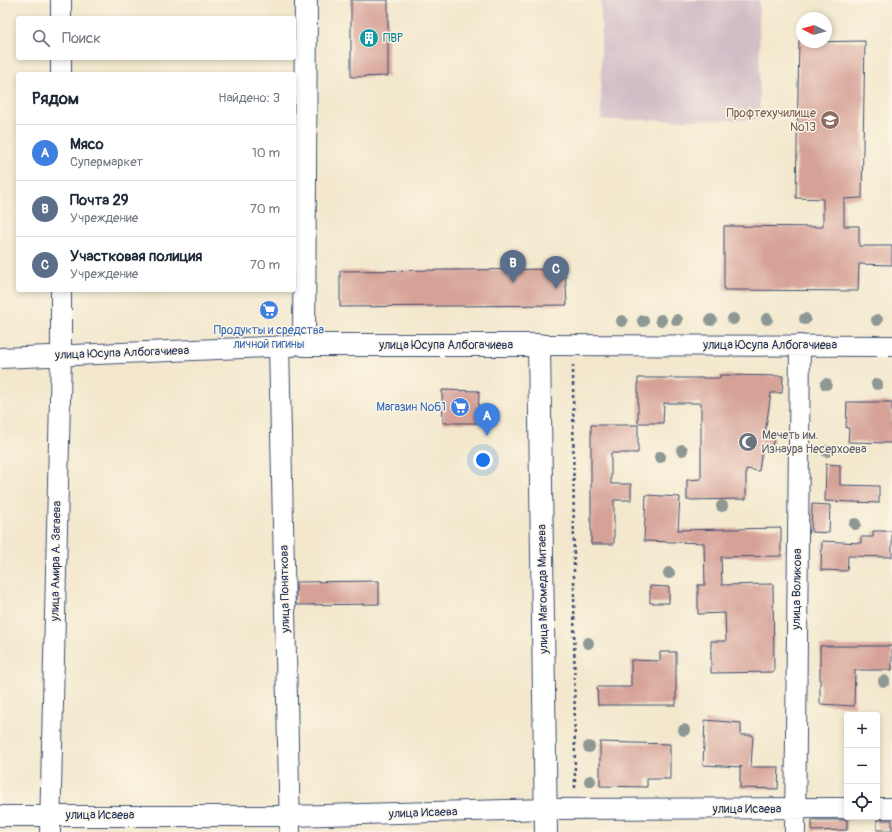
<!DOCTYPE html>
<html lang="ru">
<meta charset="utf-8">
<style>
:root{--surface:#fff;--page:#f2f2f3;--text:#1f2937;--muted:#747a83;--line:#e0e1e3;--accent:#2563eb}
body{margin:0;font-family:Pangolin,sans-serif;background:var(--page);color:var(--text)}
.controls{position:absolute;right:12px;bottom:12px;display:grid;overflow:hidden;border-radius:4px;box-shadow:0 2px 6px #0003}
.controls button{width:36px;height:36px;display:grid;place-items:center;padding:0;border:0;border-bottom:1px solid var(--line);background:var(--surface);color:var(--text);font:20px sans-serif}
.compass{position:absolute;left:796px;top:12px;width:36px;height:36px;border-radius:50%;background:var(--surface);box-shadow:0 2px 6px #0003;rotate:275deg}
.you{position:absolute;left:483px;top:460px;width:14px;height:14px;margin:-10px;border:3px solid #fff;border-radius:50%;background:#1a73e8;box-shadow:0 0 0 6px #1a73e833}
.badge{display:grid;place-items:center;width:26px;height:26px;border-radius:50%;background:var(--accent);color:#fff;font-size:13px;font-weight:700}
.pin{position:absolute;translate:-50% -33px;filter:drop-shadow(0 1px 2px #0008)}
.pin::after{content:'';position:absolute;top:21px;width:14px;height:12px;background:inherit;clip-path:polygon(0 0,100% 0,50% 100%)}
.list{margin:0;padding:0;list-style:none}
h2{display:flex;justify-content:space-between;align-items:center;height:52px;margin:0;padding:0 16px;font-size:17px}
h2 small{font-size:13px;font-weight:400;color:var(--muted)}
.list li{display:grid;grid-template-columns:26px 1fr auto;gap:12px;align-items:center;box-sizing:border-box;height:56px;padding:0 16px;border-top:1px solid var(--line)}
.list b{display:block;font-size:15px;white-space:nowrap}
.list p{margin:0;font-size:13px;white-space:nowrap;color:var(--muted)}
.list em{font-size:13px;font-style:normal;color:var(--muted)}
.icon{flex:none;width:22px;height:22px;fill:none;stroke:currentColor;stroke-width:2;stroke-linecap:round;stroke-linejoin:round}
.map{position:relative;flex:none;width:892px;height:832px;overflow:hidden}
.search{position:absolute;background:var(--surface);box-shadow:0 2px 6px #0003;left:16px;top:16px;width:280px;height:44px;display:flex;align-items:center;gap:10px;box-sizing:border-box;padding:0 14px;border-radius:4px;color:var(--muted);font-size:15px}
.panel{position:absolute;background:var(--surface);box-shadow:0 2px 6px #0003;left:16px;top:72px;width:280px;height:220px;border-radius:4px}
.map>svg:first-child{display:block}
.industrial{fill:#d2bdc7}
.building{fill:#d6a197}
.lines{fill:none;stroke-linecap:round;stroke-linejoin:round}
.minor-casing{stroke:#3b4b6f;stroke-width:22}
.tertiary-casing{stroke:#3b4b6f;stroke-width:24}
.path{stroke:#3b4b6f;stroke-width:2.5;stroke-dasharray:3 3;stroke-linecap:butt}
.minor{stroke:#fff;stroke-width:20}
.tertiary{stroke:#fff;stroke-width:22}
.tree{fill:#8d9894}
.labels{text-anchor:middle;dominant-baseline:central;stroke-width:3;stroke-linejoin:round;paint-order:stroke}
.culture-label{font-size:12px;fill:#0d838f;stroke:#fcf5e5;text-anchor:start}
.education-label{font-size:12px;fill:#785e54;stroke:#fcf5e5;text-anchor:end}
.shop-label{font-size:12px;fill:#366cbe;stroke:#fcf5e5}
.street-label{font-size:12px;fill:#1b2f5e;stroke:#fcf5e5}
.worship-label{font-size:12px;fill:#5b616d;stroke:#fcf5e5;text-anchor:start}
</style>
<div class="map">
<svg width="892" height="832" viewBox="0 0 892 832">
<rect width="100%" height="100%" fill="#fcf5e5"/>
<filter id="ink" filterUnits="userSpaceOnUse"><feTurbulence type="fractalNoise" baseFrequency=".025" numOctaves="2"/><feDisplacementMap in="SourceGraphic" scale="8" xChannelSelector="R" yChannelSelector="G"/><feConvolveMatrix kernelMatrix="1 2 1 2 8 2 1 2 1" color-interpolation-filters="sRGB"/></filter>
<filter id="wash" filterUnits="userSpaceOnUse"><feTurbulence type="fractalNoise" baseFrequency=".012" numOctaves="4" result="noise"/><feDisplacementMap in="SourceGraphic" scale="16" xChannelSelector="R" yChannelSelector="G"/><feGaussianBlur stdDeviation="0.9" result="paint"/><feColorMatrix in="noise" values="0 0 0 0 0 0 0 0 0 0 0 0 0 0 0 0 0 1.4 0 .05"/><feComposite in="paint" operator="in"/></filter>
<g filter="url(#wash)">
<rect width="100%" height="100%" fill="#f3e8cd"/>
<path class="industrial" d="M601 0H759L760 120H601Z"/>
<g id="blocks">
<path class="building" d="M351 0H388V76L351 77Z
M799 40H802V42L865 41 862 198 844 199V226H859V246H892V265L859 264 858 291 724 290V226L823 227V199L796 198Z
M565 269 567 305 340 307V271Z
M720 375 783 376 782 393H771L765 434 774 435 772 450 762 449 759 471 746 469V499L687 500V480L701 479V403H664L663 423H638V378H720Z
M442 390 479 391 478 423H443Z
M847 402H892V443L848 442 849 428H846Z
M591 425H638V453H611V484H631V500H614V544H591Z
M826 464 840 465V485L879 486V503L825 501Z
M646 495 680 497 678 530 781 528V556L721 557 722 585 773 584 774 672 711 673V641H726L725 613 698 614V585H705L704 543 644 541Z
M812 504 830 505 829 533 811 532Z
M873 531H892V557L848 556 847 571 821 570 822 541 861 543V537H873Z
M379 581V604L296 605V582Z
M650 586 669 587V603H650Z
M820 646H892V670H855L854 706 820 704Z
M660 652H676V705H598L597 687H631V660L660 661Z
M705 720 741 723V735H753L751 767H779L778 789 740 788V767H742L703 765Z
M600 742 670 744V779H647V787L600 786Z
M812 820H847V830L812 831Z
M877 820H892V830H877Z"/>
</g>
</g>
<g filter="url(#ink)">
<use href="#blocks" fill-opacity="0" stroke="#3b4b6f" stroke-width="1"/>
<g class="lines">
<g class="minor-casing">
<path id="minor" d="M61 18V0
M61 74V58
M539 345 892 346
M279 346 290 832
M0 358 292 346
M877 808H892
M0 816H290L546 809 847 808
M50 832 61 355V290
M795 832 800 345"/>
</g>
<g class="tertiary-casing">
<path id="tertiary" d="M306 0 304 345H539L546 832"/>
</g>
<path class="path" d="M573 365 575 790"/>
<use href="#minor" class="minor"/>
<use href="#tertiary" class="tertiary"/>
</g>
<g class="tree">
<circle cx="733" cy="319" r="6"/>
<circle cx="767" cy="319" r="6"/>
<circle cx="805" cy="319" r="6"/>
<circle cx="661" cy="320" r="6"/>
<circle cx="677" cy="320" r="6"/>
<circle cx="711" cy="320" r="6"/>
<circle cx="877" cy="320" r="6"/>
<circle cx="622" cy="321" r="6"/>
<circle cx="643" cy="321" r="6"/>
<circle cx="826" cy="384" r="6"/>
<circle cx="877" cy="384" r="6"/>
<circle cx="682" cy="450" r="6"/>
<circle cx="827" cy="451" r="6"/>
<circle cx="660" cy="457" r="6"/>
<circle cx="722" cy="506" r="6"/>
<circle cx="855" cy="524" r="6"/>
<circle cx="669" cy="573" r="6"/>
<circle cx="588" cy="643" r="6"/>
<circle cx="884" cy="681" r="6"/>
<circle cx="684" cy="730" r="6"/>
<circle cx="589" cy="747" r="6"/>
<circle cx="590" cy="781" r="6"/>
</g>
</g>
<defs>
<g id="building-disc" transform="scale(1)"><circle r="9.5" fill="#0f9aa8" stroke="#fcf5e5"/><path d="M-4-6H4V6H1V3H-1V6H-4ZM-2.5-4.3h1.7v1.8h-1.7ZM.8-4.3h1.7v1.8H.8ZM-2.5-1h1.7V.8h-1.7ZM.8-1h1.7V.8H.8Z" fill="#fff"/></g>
<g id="university-disc" transform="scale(1)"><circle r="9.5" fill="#8d6e63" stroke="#fcf5e5"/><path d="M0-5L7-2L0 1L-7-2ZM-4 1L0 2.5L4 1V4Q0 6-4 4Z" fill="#fff"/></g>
<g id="supermarket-disc" transform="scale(1)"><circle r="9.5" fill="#3f7fe0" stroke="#fcf5e5"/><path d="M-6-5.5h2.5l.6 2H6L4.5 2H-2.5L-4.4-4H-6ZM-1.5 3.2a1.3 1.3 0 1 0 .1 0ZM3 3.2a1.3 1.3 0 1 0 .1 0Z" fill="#fff"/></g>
<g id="mosque-disc" transform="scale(1)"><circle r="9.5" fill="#6b7280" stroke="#fcf5e5"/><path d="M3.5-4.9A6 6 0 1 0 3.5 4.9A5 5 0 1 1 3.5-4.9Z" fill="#fff"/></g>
</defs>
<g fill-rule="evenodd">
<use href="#building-disc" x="369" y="38"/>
<use href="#university-disc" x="830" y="120"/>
<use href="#supermarket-disc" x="269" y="310"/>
<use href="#supermarket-disc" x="460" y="407"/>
<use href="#mosque-disc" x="748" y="442"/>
</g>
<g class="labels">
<g class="culture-label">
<text x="383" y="38">ПВР</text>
</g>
<g class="education-label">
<text x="816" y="113">Профтехучилище<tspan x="816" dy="14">№13</tspan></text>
</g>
<g class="shop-label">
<text x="269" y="330">Продукты и средства<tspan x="269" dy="14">личной гигины</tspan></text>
<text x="446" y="407" text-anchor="end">Магазин №61</text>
</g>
<g class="street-label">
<text x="446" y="345">улица Юсупа Албогачиева</text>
<text x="770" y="345">улица Юсупа Албогачиева</text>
<text transform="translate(122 353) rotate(-2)">улица Юсупа Албогачиева</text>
<text transform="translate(56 561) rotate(-89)">улица Амира А. Загаева</text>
<text transform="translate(285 589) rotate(-91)">улица Поняткова</text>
<text transform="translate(543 589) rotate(-91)">улица Магомеда Митаева</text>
<text transform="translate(797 589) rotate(-89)">улица Воликова</text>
<text x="747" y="809">улица Исаева</text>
<text transform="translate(423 813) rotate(-2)">улица Исаева</text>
<text x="100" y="815">улица Исаева</text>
</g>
<g class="worship-label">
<text x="762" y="435">Мечеть им.<tspan x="762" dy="14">Изнаура Несерхоева</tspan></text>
</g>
</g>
</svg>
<div class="controls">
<button>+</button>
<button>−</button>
<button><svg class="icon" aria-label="locate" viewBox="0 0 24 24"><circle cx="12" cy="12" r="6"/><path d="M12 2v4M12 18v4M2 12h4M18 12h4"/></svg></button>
</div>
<svg class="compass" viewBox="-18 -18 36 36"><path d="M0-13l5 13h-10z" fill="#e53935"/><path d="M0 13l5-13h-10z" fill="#747a83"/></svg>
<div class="you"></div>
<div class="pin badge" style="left:487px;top:436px;background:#3f7fe0">A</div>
<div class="pin badge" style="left:513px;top:283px;background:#5c6f8a">B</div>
<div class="pin badge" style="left:556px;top:289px;background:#5c6f8a">C</div>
<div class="search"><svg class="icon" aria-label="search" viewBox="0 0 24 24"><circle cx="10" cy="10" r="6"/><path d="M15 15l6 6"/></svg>Поиск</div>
<section class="panel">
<h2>Рядом<small>Найдено: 3</small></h2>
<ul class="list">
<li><span class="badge" style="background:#3f7fe0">A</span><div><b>Мясо</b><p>Супермаркет</p></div><em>10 m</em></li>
<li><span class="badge" style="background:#5c6f8a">B</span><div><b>Почта 29</b><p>Учреждение</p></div><em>70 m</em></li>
<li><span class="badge" style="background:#5c6f8a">C</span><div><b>Участковая полиция</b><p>Учреждение</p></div><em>70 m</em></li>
</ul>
</section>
</div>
